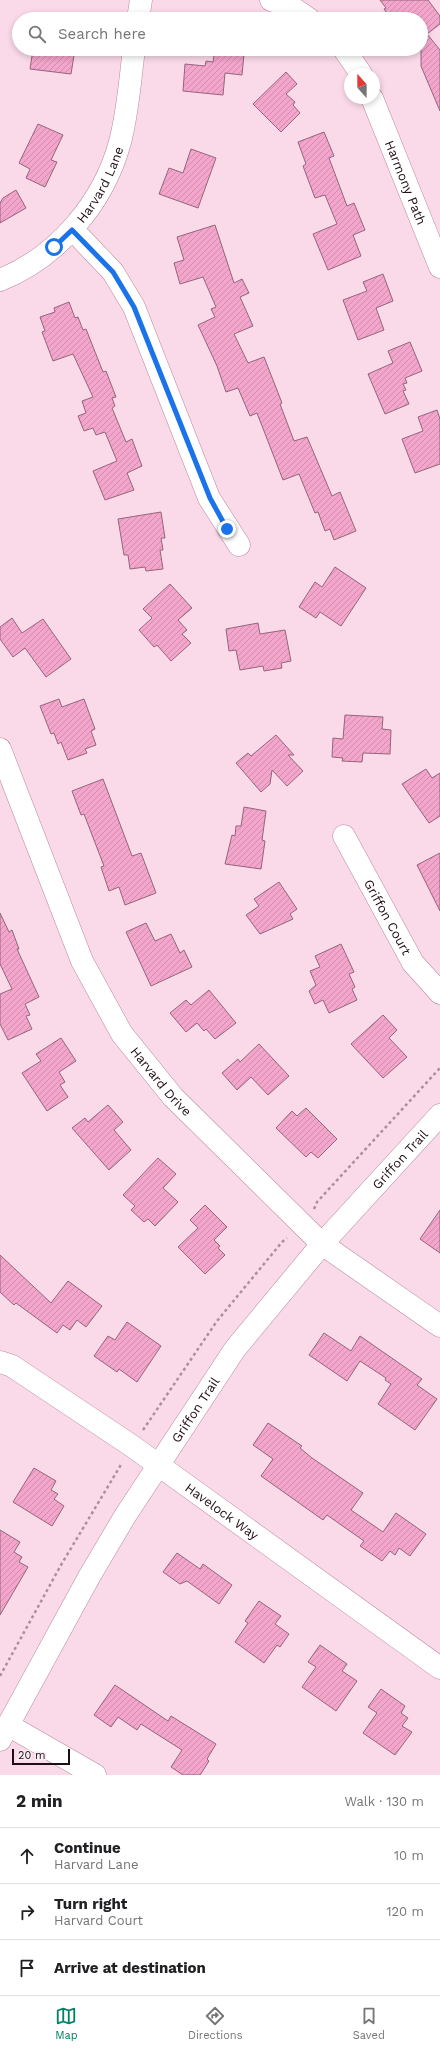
<!DOCTYPE html>
<meta charset="utf-8">
<style>
:root{--surface:#fff;--page:#f2f2f2;--text:#202124;--muted:#757577;--line:#e0e0e0;--accent:#008264}
body{margin:0;font-family:"Work Sans",sans-serif;background:var(--page);color:var(--text)}
.compass{position:absolute;left:344px;top:68px;width:36px;height:36px;border-radius:50%;background:var(--surface);box-shadow:0 2px 6px #0003;rotate:339deg}
.scale{position:absolute;left:12px;bottom:10px;width:58px;box-sizing:border-box;padding-left:4px;border:2px solid #200e17;border-top:0;font-size:11px;line-height:14px;white-space:nowrap;color:#200e17;-webkit-text-stroke:3px #f8edf2;paint-order:stroke}
.stop{position:absolute;width:12px;height:12px;margin:-9px;border:3px solid #1a73e8;border-radius:50%;background:#fff}
.stop.end{background:#1a73e8;border-color:#fff;box-shadow:0 1px 4px #0008}
.list{margin:0;padding:0;list-style:none}
h2{display:flex;justify-content:space-between;align-items:center;height:52px;margin:0;padding:0 16px;font-size:17px}
h2 small{font-size:13px;font-weight:400;color:var(--muted)}
.list li{display:grid;grid-template-columns:26px 1fr auto;gap:12px;align-items:center;box-sizing:border-box;height:56px;padding:0 16px;border-top:1px solid var(--line)}
.list b{display:block;font-size:15px;white-space:nowrap}
.list p{margin:0;font-size:13px;white-space:nowrap;color:var(--muted)}
.list em{font-size:13px;font-style:normal;color:var(--muted)}
.icon{flex:none;width:22px;height:22px;fill:none;stroke:currentColor;stroke-width:2;stroke-linecap:round;stroke-linejoin:round}
.map{position:relative;flex:none;width:440px;height:1775px;overflow:hidden}
.search{position:absolute;background:var(--surface);box-shadow:0 2px 6px #0003;left:12px;right:12px;top:12px;height:44px;display:flex;align-items:center;gap:10px;box-sizing:border-box;padding:0 14px;border-radius:22px;color:var(--muted);font-size:15px}
.sheet{height:220px;background:var(--surface)}
nav{display:flex;justify-content:space-around;align-items:center;box-sizing:border-box;height:56px;border-top:1px solid var(--line);background:var(--surface);font-size:11px;color:var(--muted)}
nav a{display:grid;justify-items:center;gap:2px}
nav .on{color:var(--accent)}
.map>svg:first-child{display:block}
.building{fill:url(#building-hatch);stroke:#94657c}
.lines{fill:none;stroke-linecap:round;stroke-linejoin:round}
.minor-casing{stroke:#ba889f;stroke-width:23}
.path{stroke:#ab909c;stroke-width:2.5;stroke-dasharray:3 3;stroke-linecap:butt}
.minor{stroke:#fff;stroke-width:22}
.route{stroke:#1a73e8;stroke-width:5}
.labels{text-anchor:middle;dominant-baseline:central;stroke-width:4;stroke-linejoin:round;paint-order:stroke}
.street-label{font-size:13px;fill:#200e17;stroke:#f8edf2}
</style>
<div class="map">
<svg width="440" height="1775" viewBox="0 0 440 1775">
<defs>
<pattern id="building-hatch" width="6" height="6" patternUnits="userSpaceOnUse"><rect width="6" height="6" fill="#f4a5cb"/><path d="M-1 1l2-2M0 6l6-6M5 7l2-2" fill="none" stroke="#d18dae"/></pattern>
</defs>
<rect width="100%" height="100%" fill="#fad9e8"/>
<path class="building" d="M380 0H428L440 16V24L427 34 440 50V111L421 66V19H391L384 9 386 8Z
M33 49H75L71 74 30 69Z
M215 49 236 51 235 54H244L242 75 225 73 223 95 183 91 185 64 205 66 206 61 213 62Z
M286 72 297 84 286 94 295 102 293 105 300 113 281 132 253 104Z
M38 124 63 135 51 160 57 162 45 187 26 178 30 169 19 163Z
M324 132 334 156 329 158 347 206 354 203 365 230 353 235 361 256 328 270 313 234 337 224 325 195 315 198 303 166 306 164 298 142Z
M191 149 216 158 198 208 159 194 169 168 183 173Z
M16 190 26 208 0 223V203L3 198Z
M215 225 234 283 242 279 249 293 240 297 253 326 234 334 248 363 264 357 282 403 280 404 294 441 307 437 332 496 340 492 356 531 334 540 330 529 325 531 318 512 315 513 299 474 283 480 257 413 250 416 238 388 226 392 217 366 198 325 215 317 211 309 216 307 203 277 180 284 174 263 184 260 177 237Z
M383 274 393 301 376 308 384 330 358 340 343 300 367 291 363 282Z
M69 302 75 318 78 317 83 330 86 329 103 372 106 371 116 397 112 398 115 406 112 408 126 442 132 439 142 466 127 473 134 490 105 500 93 471 117 461 105 432 96 435 93 428 84 431 78 416 86 413 82 401 93 397 73 354 53 361 42 332 45 331 40 317 55 312 54 308Z
M410 342 422 371 405 378 407 383 403 384 406 390 403 391 409 404 385 414 368 374 393 363 388 351Z
M437 410 440 419V464L415 473 402 439 423 431 418 417Z
M161 512 165 538H161L163 550H160L163 569 146 571 145 567 130 569 128 555H124L118 519Z
M335 567 366 588 341 626 320 612 316 618 299 607 315 582 322 587Z
M170 584 192 608 178 620 187 630 182 634 191 643 171 661 157 645 154 647 139 630 152 618 143 609Z
M12 618 22 633 43 619 71 659 46 677 25 648 13 657 0 639V627Z
M258 623 260 634 285 630 291 661 281 663 282 668 264 671 263 666 240 670 236 650 229 651 226 629Z
M59 699 62 707 84 699 95 729 91 731 96 745 85 749 87 753 68 760 61 742 58 744 54 733 51 734 40 706Z
M345 715 383 717 382 729 391 730 390 754 363 753 362 762 342 761 343 758 332 757 333 738 343 739Z
M276 735 294 755H288L303 771 287 786 272 770 270 784 261 792 236 763 248 753 251 756Z
M426 769 432 778 440 773V816L429 823 402 784Z
M103 779 132 856 141 853 156 893 125 905 119 887 109 891 101 867 104 866 84 814 81 815 72 791Z
M244 807 266 811 262 840 265 841 261 869 225 864 232 835 235 836 236 826H241Z
M440 853V911L417 865Z
M279 882 297 909 290 914 293 919 260 934 246 915 259 906 254 899Z
M0 913 9 932 12 930 19 949H17L39 997 25 1004 30 1015 26 1016 32 1029 8 1040 0 1024V994L12 989 0 964Z
M146 923 155 941 171 934 180 953 184 950 192 967 151 986 126 932Z
M341 944 354 972 349 974 355 987 352 989 357 1000 329 1013 323 1000 315 1004 309 991 316 985 310 971 320 967 315 956Z
M209 990 236 1023 215 1039 206 1029 204 1031 197 1023 186 1032 170 1013 186 1000 191 1005Z
M383 1015 397 1030 389 1038 407 1057 383 1078 351 1044Z
M61 1038 76 1061 59 1072 65 1082 60 1085 68 1097 47 1111 22 1073 41 1061 36 1054Z
M259 1044 289 1076 268 1095 251 1077 237 1090 222 1073 238 1059 240 1062Z
M108 1105 123 1122 114 1130 131 1150 109 1170 72 1128 85 1118 88 1122Z
M306 1108 337 1139 318 1158 311 1152 306 1157 276 1128 292 1111 297 1116Z
M158 1158 176 1174 163 1188 178 1202 155 1226 148 1219 144 1222 131 1210 135 1206 123 1195Z
M205 1205 227 1227 214 1240 220 1246 218 1248 225 1255 205 1274 178 1247 198 1228 190 1220Z
M440 1210V1253L420 1239Z
M0 1255 51 1303 68 1281 102 1306 86 1327 77 1320 70 1330 63 1325 57 1333 16 1303 14 1305 0 1292Z
M127 1322 161 1346 137 1382 119 1369 117 1372 94 1356 108 1336 115 1340Z
M324 1333 351 1351 360 1336 422 1379 417 1385 437 1399 415 1430 378 1404 391 1384 385 1380 386 1378 360 1361 347 1381 309 1355Z
M268 1423 302 1446 300 1448 312 1458 363 1493 351 1510 383 1532 396 1513 426 1534 410 1556 399 1548 395 1555 390 1551 382 1561 360 1546 364 1541 327 1515 323 1520 261 1476 273 1459 253 1445Z
M34 1468 56 1481 51 1490 58 1494 54 1499 64 1506 52 1526 13 1502Z
M0 1530 20 1542 14 1552 22 1557 19 1562 28 1567 0 1615Z
M177 1553 200 1569 203 1564 232 1585 219 1604 187 1581 180 1584 163 1572Z
M259 1601 281 1616 275 1624 289 1634 280 1647 277 1645 264 1663 235 1642 248 1623 245 1621Z
M320 1645 347 1664 342 1671 357 1681 336 1711 302 1687 316 1667 308 1662Z
M115 1685 168 1721 171 1716 216 1744 207 1759 209 1761 200 1775H183L171 1767 182 1750 141 1724 137 1730 118 1717 111 1727 94 1715Z
M381 1689 405 1706 401 1713 408 1718 402 1726 412 1732 395 1755 363 1733 377 1713 368 1707Z"/>
<g class="lines">
<g class="minor-casing">
<g id="minor">
<path d="M271 0 293 8 309 19"/>
<path d="M138 19 141 0"/>
<path d="M344 49 361 74"/>
<path id="s1" d="M372 98 440 267"/>
<path d="M73 230 113 272 134 307 209 498 239 545"/>
<path id="s2" d="M0 280C58 257 104 202 120 142 128 112 130 80 134 49"/>
<path id="s3" d="M0 749 82 961 122 1034 173 1097 322 1244 440 1326"/>
<path id="s4" d="M344 836 413 963 440 993"/>
<path id="s5" d="M0 1362 12 1366 132 1446 440 1668"/>
<path d="M8 1725 95 1775"/>
<path id="s6" d="M0 1740 89 1577 125 1516 235 1349 322 1244 440 1115"/>
</g>
</g>
<path class="path" d="M314 1209 317 1202 440 1068
M143 1430 217 1321 282 1242 287 1238
M0 1676 61 1565 122 1463"/>
<use href="#minor" class="minor"/>
</g>
<g class="lines">
<path class="route" d="M54 247 72 230 113 272 134 307 210 498 227 529"/>
</g>
<g class="labels">
<g class="street-label">
<text stroke="none"><textPath href="#s1" startOffset="91">Harmony Path</textPath></text>
<text stroke="none"><textPath href="#s2" startOffset="142">Harvard Lane</textPath></text>
<text stroke="none"><textPath href="#s4" startOffset="92">Griffon Court</textPath></text>
<text stroke="none"><textPath href="#s3" startOffset="372">Harvard Drive</textPath></text>
<text stroke="none"><textPath href="#s6" startOffset="708">Griffon Trail</textPath></text>
<text stroke="none"><textPath href="#s6" startOffset="384">Griffon Trail</textPath></text>
<text stroke="none"><textPath href="#s5" startOffset="268">Havelock Way</textPath></text>
</g>
</g>
</svg>
<svg class="compass" viewBox="-18 -18 36 36"><path d="M0-13l5 13h-10z" fill="#e53935"/><path d="M0 13l5-13h-10z" fill="#757577"/></svg>
<div class="scale">20 m</div>
<div class="stop" style="left:54px;top:247px"></div>
<div class="stop end" style="left:227px;top:529px"></div>
<div class="search"><svg class="icon" aria-label="search" viewBox="0 0 24 24"><circle cx="10" cy="10" r="6"/><path d="M15 15l6 6"/></svg>Search here</div>
</div>
<section class="sheet">
<h2>2 min<small>Walk · 130 m</small></h2>
<ul class="list">
<li><svg class="icon" aria-label="ahead" viewBox="0 0 24 24"><path d="M12 20V5M6 11l6-6 6 6"/></svg><div><b>Continue</b><p>Harvard Lane</p></div><em>10 m</em></li>
<li><svg class="icon" aria-label="right" viewBox="0 0 24 24"><path d="M7 20v-9h11M14 6l5 5-5 5"/></svg><div><b>Turn right</b><p>Harvard Court</p></div><em>120 m</em></li>
<li><svg class="icon" aria-label="arrive" viewBox="0 0 24 24"><path d="M6 21V4h12l-3 4 3 4H6"/></svg><div><b>Arrive at destination</b></div></li>
</ul>
</section>
<nav>
<a class="on"><svg class="icon" aria-label="map" viewBox="0 0 24 24"><path d="M3 6l6-2 6 2 6-2v14l-6 2-6-2-6 2zM9 4v14M15 6v14"/></svg>Map</a>
<a><svg class="icon" aria-label="directions" viewBox="0 0 24 24"><path d="M12 3l9 9-9 9-9-9zM9 14v-3h6M13 9l2 2-2 2"/></svg>Directions</a>
<a><svg class="icon" aria-label="saved" viewBox="0 0 24 24"><path d="M7 4h10v16l-5-4-5 4z"/></svg>Saved</a>
</nav>
